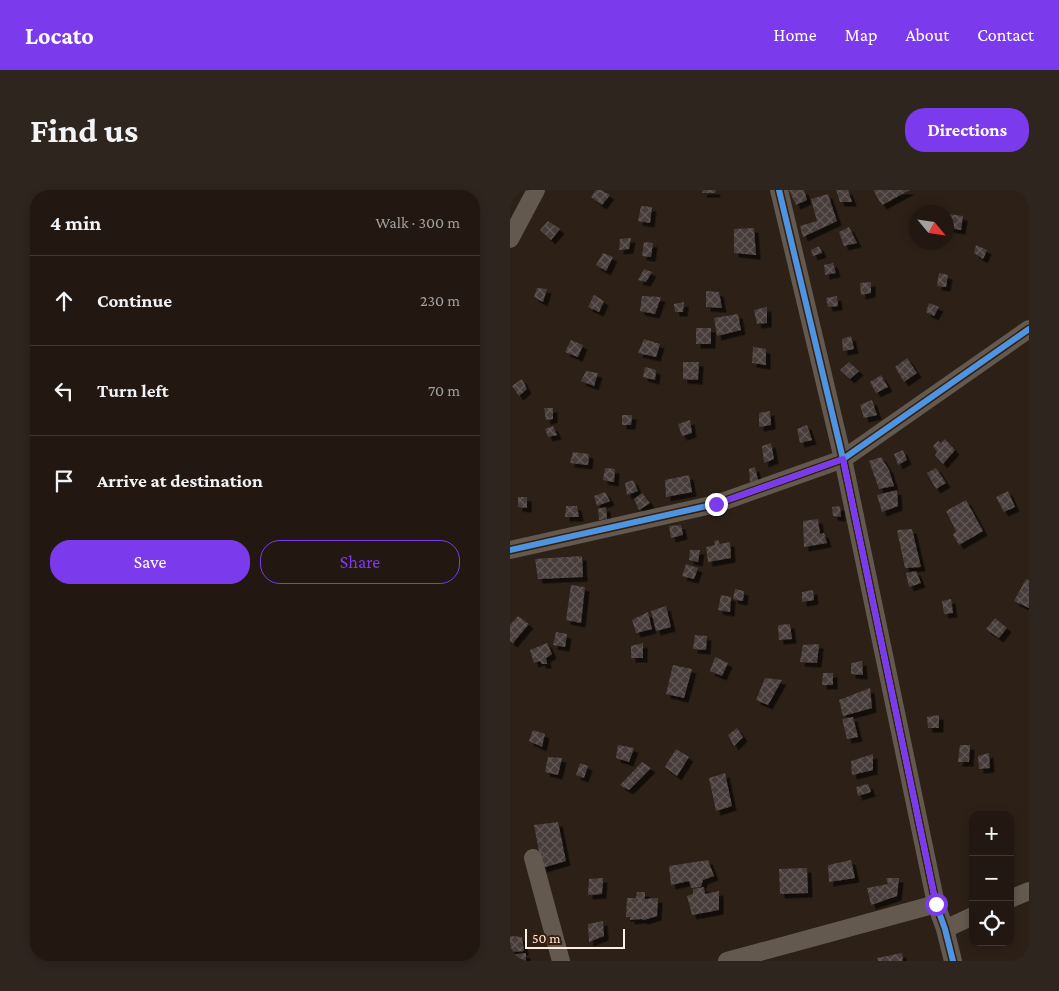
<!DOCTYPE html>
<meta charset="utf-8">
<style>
:root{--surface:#221811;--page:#2e251f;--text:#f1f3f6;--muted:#a2a09f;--line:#3f3731;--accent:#7c3aed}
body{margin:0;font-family:"Crimson Pro",serif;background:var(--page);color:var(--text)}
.controls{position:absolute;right:15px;bottom:15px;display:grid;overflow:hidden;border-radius:10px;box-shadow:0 2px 8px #0003}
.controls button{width:45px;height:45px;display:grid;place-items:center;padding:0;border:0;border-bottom:1px solid var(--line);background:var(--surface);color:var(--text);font:25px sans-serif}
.compass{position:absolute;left:399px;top:15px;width:45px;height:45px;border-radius:50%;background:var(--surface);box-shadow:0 2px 8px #0003;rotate:119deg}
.scale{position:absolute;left:15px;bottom:12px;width:100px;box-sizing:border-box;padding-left:5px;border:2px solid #feede2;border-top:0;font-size:14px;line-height:18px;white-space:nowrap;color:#feede2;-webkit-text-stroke:4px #371e0d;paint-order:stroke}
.stop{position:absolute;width:15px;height:15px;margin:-11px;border:4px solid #7c3aed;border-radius:50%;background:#fff}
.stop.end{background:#7c3aed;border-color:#fff;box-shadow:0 1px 5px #0008}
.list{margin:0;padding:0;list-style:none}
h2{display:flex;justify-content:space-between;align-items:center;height:65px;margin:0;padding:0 20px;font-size:21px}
h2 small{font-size:16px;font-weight:400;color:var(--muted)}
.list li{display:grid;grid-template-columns:32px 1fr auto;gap:15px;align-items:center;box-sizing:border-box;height:90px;padding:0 20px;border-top:1px solid var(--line)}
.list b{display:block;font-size:19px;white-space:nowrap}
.list em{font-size:16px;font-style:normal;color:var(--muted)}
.actions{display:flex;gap:10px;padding:15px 20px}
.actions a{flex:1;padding:11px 0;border:1px solid var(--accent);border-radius:20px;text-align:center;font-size:18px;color:var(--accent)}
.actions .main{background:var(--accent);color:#fff}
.icon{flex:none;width:28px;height:28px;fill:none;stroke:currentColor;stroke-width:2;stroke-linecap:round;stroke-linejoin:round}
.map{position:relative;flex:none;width:519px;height:771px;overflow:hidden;border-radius:20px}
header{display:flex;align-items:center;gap:30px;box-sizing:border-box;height:70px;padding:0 25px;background:var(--accent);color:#fff}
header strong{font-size:24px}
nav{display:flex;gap:28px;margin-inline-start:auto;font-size:18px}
.intro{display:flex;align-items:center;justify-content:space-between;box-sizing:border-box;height:120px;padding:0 30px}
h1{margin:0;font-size:35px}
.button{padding:12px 22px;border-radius:20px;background:var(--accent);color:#fff;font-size:18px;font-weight:700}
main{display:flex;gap:30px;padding:0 30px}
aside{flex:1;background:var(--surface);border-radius:20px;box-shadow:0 2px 8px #0003}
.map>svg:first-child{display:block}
.building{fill:url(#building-cross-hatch);filter:url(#shadow)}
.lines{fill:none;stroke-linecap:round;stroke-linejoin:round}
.minor{stroke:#63594e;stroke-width:18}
.cycleway-casing{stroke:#371e0d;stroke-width:9}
.cycleway{stroke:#4d94e3;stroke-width:6}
.route{stroke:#7c3aed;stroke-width:6}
</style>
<header>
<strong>Locato</strong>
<nav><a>Home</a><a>Map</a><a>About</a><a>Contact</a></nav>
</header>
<div class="intro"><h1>Find us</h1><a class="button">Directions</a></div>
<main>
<aside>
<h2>4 min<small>Walk · 300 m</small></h2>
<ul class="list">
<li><svg class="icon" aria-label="ahead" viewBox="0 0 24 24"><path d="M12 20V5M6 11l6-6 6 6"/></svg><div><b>Continue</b></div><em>230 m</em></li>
<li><svg class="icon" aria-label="left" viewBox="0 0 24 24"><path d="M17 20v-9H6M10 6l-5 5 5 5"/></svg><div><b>Turn left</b></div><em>70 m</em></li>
<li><svg class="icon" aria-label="arrive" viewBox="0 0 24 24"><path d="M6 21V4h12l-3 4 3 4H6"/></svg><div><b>Arrive at destination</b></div></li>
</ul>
<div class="actions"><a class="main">Save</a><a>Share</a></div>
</aside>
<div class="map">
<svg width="519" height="771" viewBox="0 0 519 771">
<defs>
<pattern id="building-cross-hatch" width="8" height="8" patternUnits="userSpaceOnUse" patternTransform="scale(1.25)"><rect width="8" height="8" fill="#473c3a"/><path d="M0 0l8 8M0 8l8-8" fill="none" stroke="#635856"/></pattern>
<filter id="shadow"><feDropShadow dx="4.5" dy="4.5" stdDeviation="0" flood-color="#0009"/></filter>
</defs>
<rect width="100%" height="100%" fill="#2d2017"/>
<path class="building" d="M86 0H91L100 5 92 15 81 7Z
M193 0H206L205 3H192Z
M279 0H294L297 10 286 15Z
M326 0H338L342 12H330Z
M363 0H400L372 15Z
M318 4 327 31 293 47 290 36 307 31 301 9Z
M131 16 142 17 140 33 128 31Z
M439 24 453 26 451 40 438 38Z
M38 31 50 39 41 50 30 40Z
M339 37 347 53 334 56 329 42Z
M244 38 246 65 224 63V39Z
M121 48 119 59 109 60 110 49Z
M134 52 143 53 141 67 132 66Z
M466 55 477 60 473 69 464 63Z
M309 56 312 63 303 66 301 60Z
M93 63 103 67 96 81 86 75Z
M323 73 326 83 315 85 314 75Z
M134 79 142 82 136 92 128 90Z
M429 83 438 85 436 97 427 96Z
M361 92V103L351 105 350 93Z
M27 98 37 99 33 112 24 107Z
M196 101 209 102 212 118 196 117Z
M84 105 94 111 89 122 78 117Z
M132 106 151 107 145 124 130 121Z
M327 106 328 116 318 117 316 108Z
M174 112 173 122H165L164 114Z
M419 113 429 117 424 126 416 122Z
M257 117V133L247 134 244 120Z
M228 124 231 140 207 146 204 128Z
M186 138H201V154H186Z
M341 146 344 159 333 161 332 149Z
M134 149 150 154 146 167 128 163Z
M61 150 73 155 68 167 55 162Z
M243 157 256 159V175L242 173Z
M397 168 407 183 394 192 385 177Z
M173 172H189L188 190 173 189Z
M339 172 349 181 340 189 330 180Z
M135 177 146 180 145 190 133 187Z
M76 181 88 183 84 196 71 191Z
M371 185 378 197 366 203 360 192Z
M12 189 17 199 9 206 2 196Z
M362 210 367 225 354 228 350 215Z
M34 218H43V229L36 230Z
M260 221 261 235 249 237V223Z
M112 225H122L121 235H112Z
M180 230 182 243 172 246 168 234Z
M297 235 302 250 290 253 287 239Z
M43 236 47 245 38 247 35 239Z
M435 249 445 260 433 274 425 265 427 262 423 256 428 251 431 253Z
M261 253 264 269 254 273 252 256Z
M393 260 397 270 388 275 384 264Z
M63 262 79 264 78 275 60 273Z
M371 267 379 280 384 296 369 299 359 271Z
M245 277 248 290 240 292 239 279Z
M95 278 105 279 104 292 93 290Z
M426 278 436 293 426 299 417 283Z
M179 285 182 302 156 307 155 290Z
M123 290 128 301 117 305 115 293Z
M387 300 388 316 372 322 367 305Z
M498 301 505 317 494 322 486 307Z
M95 302 100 311 87 316 84 306Z
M132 303 140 313 129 320 124 309Z
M8 307H17V318L8 317Z
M456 310 473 341 449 355 443 345 446 341 436 321Z
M56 316H67L69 327H55Z
M330 316 331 327 323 326 322 317Z
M96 317 97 329 89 330 88 319Z
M308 329 310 344 314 343 317 353 294 357 293 331Z
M171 335 173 345 161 348 159 336Z
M402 339 411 377 395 378 387 340Z
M208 350 210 354 220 352 221 368 198 372 196 357 205 355 204 351Z
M180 360H190L188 372 179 370Z
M72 366 73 387 28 389 25 369Z
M176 374 188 378 184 389 172 386Z
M406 381 411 393 399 397 396 383Z
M516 389 519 390V418L504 411Z
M61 395 75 397 71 433 56 430Z
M225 399 234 401 233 411 223 409Z
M303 400 304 410 292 412V402Z
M211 405 221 407 220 422 208 420Z
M441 409 443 423 434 424 432 411Z
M156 416 161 437 146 441 141 421Z
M138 422 142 439 126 443 122 430Z
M8 426 19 434 3 453 0 451V435Z
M485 428 497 438 489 448 476 439Z
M280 434 282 449 269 450 268 435Z
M46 442 57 444 55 457 43 455Z
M185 445 197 446 196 460 183 459Z
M37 453 42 464 36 468 37 474H32L30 471 24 473 20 460Z
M133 453V468H121V456Z
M309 454 307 473 290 472 293 455Z
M205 467 218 473 212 486 200 481Z
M352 471 353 485 341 484V473Z
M163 475 182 479 174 508 156 504Z
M313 483H323V495H312Z
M255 488 272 490 258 515 246 510Z
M360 498 362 518 333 526 329 510Z
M429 525V538H418L417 527Z
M343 527 348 547 337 549 332 529Z
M227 538 233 547 224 556 218 545Z
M23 540 35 544 32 557 19 551Z
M108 555 124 558 119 572 106 568Z
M450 555H460L459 572H448Z
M166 559 179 567 167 586 155 577Z
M479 563 480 578 469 579 468 566Z
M363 564V580L342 585 341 571Z
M38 567 52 568 48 585 35 582Z
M132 572 141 578 119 600 110 595Z
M70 573 78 576 74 588 66 585Z
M215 583 222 616 206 621 199 588Z
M358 594 361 602 348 606 346 597Z
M48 632 56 671 32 678 24 635Z
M198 670 204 686 193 690 191 697 181 698 179 691 161 695 159 676Z
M341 670 345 688 319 692 318 675Z
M297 678 298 703 270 704 269 679Z
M93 688 92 704 78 705 79 689Z
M376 688H389L387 706 361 715 357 698 378 694Z
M194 697 195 704 209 701V720L182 725 177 706 183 704V699Z
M127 702H135V709L148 708 147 726 134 730 131 729 120 730V727H116L117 708H126Z
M93 731 94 746 79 752 78 734Z
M0 746 12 747 14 761 0 762Z
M16 763V771H1L0 765Z
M392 763 393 771H368L367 768Z"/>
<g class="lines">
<path class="minor" d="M269 0 333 269 426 714 435 739 443 771
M0 49 26 0
M0 360 206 314 333 269 519 139
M23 668 51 771
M500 709 519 701
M435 739 463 726
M217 771 426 714"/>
<g class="cycleway-casing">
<path id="cycleway" d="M269 0 333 269 426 714 435 739 443 771
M0 360 206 314 333 269 519 139"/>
</g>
<use href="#cycleway" class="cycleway"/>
</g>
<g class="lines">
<path class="route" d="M206 314 333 269 426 714"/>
</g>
</svg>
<div class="controls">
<button>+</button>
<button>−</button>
<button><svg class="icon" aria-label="locate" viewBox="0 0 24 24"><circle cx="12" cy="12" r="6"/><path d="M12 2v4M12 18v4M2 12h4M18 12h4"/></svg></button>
</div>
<svg class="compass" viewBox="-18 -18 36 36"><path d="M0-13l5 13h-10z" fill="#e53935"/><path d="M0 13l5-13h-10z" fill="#a2a09f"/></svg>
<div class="scale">50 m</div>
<div class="stop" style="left:426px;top:714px"></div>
<div class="stop end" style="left:206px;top:314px"></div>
</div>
</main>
